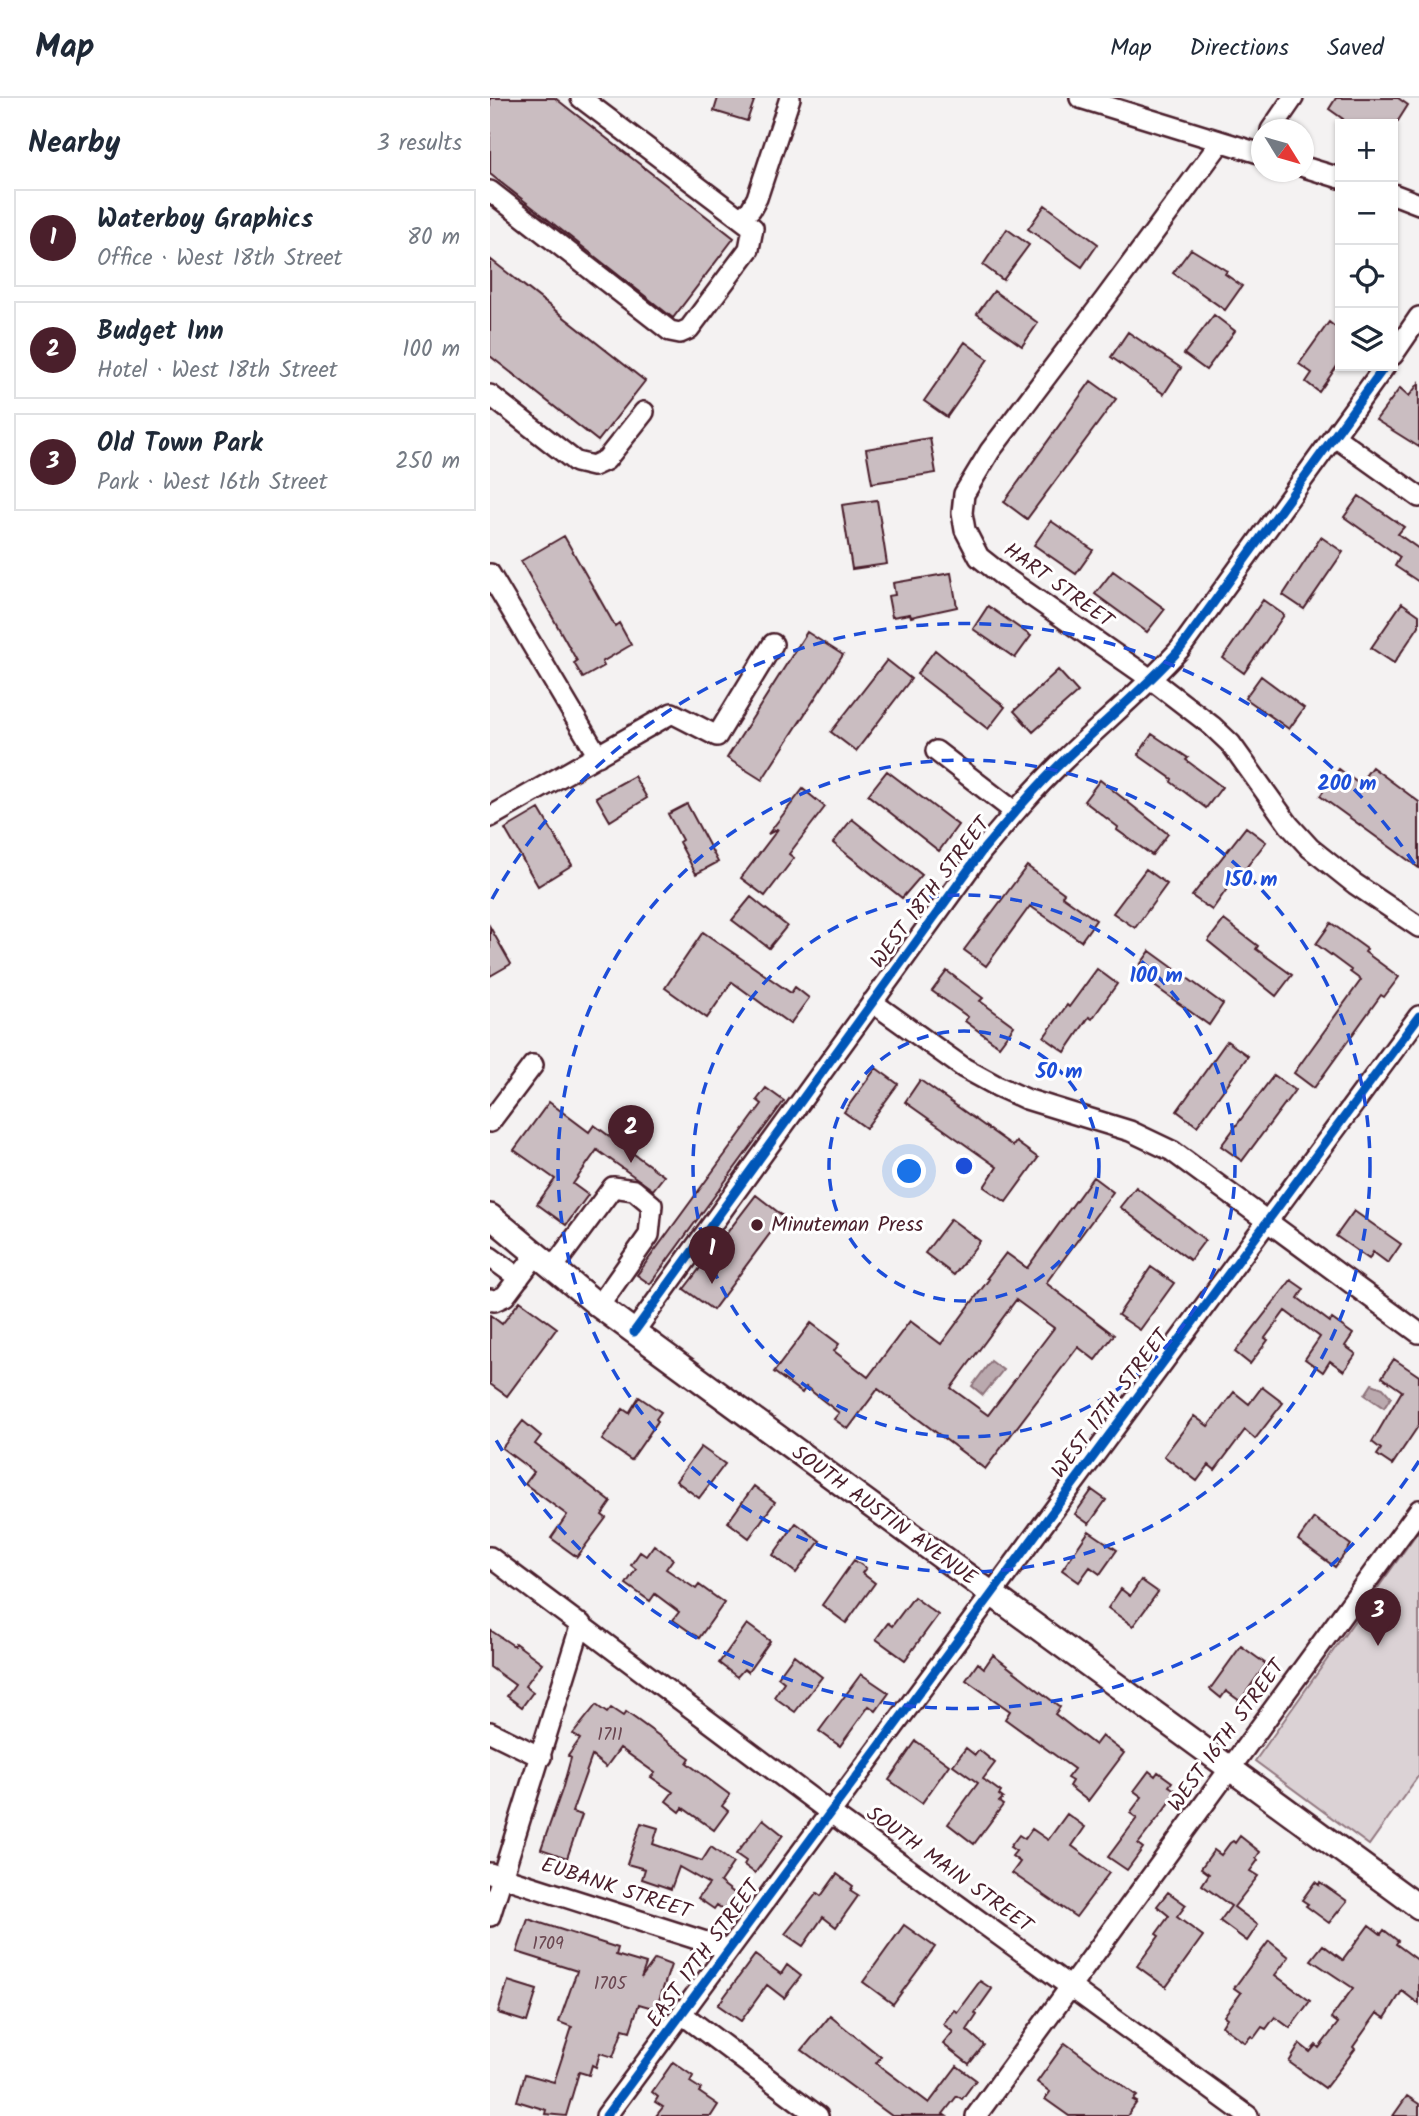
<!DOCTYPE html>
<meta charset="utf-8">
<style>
:root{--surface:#fff;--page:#f6f6f7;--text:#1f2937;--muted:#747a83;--line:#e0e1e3;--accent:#4a1f2b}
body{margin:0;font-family:Kalam,sans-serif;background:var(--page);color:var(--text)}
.controls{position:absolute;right:21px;top:21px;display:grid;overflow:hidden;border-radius:0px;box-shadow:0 2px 5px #0004}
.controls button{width:63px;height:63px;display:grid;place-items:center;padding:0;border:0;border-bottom:2px solid var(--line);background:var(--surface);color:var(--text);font:35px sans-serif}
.compass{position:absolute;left:761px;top:21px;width:63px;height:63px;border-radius:50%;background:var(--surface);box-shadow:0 2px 5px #0004;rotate:127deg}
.you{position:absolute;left:420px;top:1074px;width:24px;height:24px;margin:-18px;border:5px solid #fff;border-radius:50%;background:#1a73e8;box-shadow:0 0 0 10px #1a73e833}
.badge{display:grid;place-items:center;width:46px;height:46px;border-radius:50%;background:var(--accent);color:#fff;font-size:23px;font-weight:700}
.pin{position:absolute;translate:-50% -58px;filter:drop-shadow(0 2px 4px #0008)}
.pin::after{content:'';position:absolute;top:37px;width:24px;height:21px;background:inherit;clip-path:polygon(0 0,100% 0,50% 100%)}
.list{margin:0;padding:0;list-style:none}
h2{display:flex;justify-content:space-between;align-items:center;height:91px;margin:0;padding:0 28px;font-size:30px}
h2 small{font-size:23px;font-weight:400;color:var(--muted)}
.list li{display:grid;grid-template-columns:46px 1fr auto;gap:21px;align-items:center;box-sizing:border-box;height:98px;margin:0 14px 14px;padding:0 14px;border:2px solid var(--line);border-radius:0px}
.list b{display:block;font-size:26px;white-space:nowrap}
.list p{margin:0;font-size:23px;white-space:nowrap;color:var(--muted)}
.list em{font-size:23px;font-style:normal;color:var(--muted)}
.icon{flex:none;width:38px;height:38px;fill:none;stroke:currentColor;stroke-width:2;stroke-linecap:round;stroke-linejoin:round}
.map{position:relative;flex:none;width:929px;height:2018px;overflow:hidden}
header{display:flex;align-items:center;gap:42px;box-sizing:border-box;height:98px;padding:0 35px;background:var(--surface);border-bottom:2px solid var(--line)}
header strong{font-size:33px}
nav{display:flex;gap:38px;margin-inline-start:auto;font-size:24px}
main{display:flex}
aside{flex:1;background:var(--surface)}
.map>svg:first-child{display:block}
.green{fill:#dbd2d5;stroke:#927880;stroke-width:2}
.water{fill:#baa9ae;stroke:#8d727a;stroke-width:2}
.building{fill:#cabdc1;stroke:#4a1f2b;stroke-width:2;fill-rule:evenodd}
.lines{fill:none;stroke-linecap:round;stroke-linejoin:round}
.minor-casing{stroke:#4a1f2b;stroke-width:24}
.major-casing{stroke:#4a1f2b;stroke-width:28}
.minor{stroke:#fff;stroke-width:19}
.major{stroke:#fff;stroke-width:23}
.cycleway-casing{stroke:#fff;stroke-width:13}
.cycleway{stroke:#0057b8;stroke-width:9}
.ring{fill:none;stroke:#1d4ed8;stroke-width:3.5;stroke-dasharray:12 9}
.poi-dot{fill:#4a1f2b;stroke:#fff;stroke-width:2.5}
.labels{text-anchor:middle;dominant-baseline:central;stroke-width:6;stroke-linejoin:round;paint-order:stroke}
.number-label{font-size:18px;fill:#6a4650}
.street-label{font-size:21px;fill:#4a1f2b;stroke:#fff}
.poi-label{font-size:21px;fill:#4a1f2b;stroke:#fff;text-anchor:start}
.centre{fill:#1d4ed8;stroke:#fff;stroke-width:3.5}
.ring-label{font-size:21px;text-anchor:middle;font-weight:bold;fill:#1d4ed8;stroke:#fff;stroke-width:6;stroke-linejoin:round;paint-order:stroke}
</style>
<header>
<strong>Map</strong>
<nav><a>Map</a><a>Directions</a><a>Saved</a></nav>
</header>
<main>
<aside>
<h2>Nearby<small>3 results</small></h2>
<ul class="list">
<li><span class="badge">1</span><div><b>Waterboy Graphics</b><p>Office · West 18th Street</p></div><em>80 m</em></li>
<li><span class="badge">2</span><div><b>Budget Inn</b><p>Hotel · West 18th Street</p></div><em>100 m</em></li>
<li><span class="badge">3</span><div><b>Old Town Park</b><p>Park · West 16th Street</p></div><em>250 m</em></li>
</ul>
</aside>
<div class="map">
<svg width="929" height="2018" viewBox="0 0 929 2018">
<rect width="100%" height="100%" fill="#f4f2f2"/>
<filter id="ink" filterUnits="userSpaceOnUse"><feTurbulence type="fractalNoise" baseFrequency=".0143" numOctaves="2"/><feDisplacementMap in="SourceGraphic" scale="14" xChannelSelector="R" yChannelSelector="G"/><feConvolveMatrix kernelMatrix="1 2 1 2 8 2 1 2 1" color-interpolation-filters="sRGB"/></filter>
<g filter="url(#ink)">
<path class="green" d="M929 1432V1677L879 1747 765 1663Z"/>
<path class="water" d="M501 1263 513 1272 493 1297 482 1288Z
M882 1286 893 1290 901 1299 894 1310 875 1297Z"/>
<path class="building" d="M0 0H65L244 140 183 220 0 76Z
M228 0H265L257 23 224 13Z
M846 0H908L918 7 906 26H849L853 21 839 11Z
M555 107 608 146 592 169 538 131Z
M517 131 539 147 513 182 493 167Z
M701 151 737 173 735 176 752 188 735 212 683 175Z
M0 161 155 283 108 343 0 258Z
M504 193 548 225 532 248 487 216Z
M724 217 745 233 716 272 694 256Z
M839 224 850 233V264L829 294 816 284 822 275 809 266Z
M638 234 691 270 674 296 621 259Z
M475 244 498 261 457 319 434 303Z
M601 283 626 301 537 421 514 404Z
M929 285V349L886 322 910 290 919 298Z
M440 340 446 375 382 385 376 351Z
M869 398 914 429 908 436 929 451V484L905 468 910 459 854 419Z
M387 402 397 466 362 471 352 407Z
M561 423 603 452 586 476 544 447Z
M74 438 125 528 129 525 141 547 112 564 114 568 93 580 84 565 87 563 31 463Z
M831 439 853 454 814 511 793 497Z
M623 473 675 511 657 534 605 496Z
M461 475 467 509 421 519 420 516 402 519 398 498 405 497 403 485Z
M773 502 794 517 754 575 733 560Z
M912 505 929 517V528L904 565 881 550Z
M498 508 541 538 525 560 483 531Z
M317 534 353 557 272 682 237 660Z
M445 552 515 609 498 631 427 576Z
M397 562 421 581 366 653 341 634Z
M568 572 588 594 543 634 524 613Z
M771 578 814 610 799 631 755 600Z
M662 636 698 660 696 662 732 689 716 710 681 684 682 681 648 657Z
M882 669 929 704V770L830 698 849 671 869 686Z
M397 673 468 727 449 753 378 697Z
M144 678 157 700 120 723 106 699Z
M610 682 678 736 662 757 627 732 628 729 594 703Z
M313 691 335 709 299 756 304 760 275 798 251 780 288 731 278 736Z
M197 706 228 764 206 776 189 744 192 742 178 716Z
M49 711 82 767 48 788 15 731Z
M362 721 432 777 412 800 343 745Z
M756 729 776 744 748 780 746 778 722 812 702 798Z
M537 768 574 795 572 798 606 822 591 843 540 808 496 868 474 852Z
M656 771 677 786 645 830 623 815Z
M261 799 297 828 279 850 242 822Z
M734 822 768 848 766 851 802 877 786 898 718 843Z
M841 825 877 851 875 854 909 879 894 899 891 897 824 990 804 975 871 882 860 874 861 872 826 846Z
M0 829 21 866 0 878Z
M213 834 301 895 305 889 319 900 300 926 242 884 217 920 175 890Z
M660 853 733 906 719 927 645 874Z
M607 871 627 886 602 921 599 919 575 954 554 939 577 907 579 909Z
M457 873 493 900 490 903 524 928 509 948 475 923 478 919 442 893Z
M737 943 758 958 707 1028 687 1013Z
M386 970 408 986 376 1030 354 1014Z
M784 977 805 992 752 1063 731 1048Z
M430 982 523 1048 526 1044 548 1060 516 1104 494 1089 507 1069 415 1004Z
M276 990 294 1003 160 1186 147 1177 272 1006 267 1002Z
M59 1004 99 1034 104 1027 174 1078 163 1092 107 1052 83 1086 98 1097 76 1127 47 1106 65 1081 24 1052Z
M603 1079 623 1094 556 1185 624 1237 605 1262 588 1249 495 1371 388 1291 358 1331 344 1321 349 1315 316 1289 312 1295 284 1274 321 1225 349 1246 344 1253 378 1279 420 1223 451 1246 499 1181 497 1180 516 1155 537 1170ZM526 1202 564 1230 498 1317 461 1290Z
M646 1089 715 1142 700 1162 630 1109Z
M266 1097 293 1118 223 1212 194 1191Z
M864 1113 911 1146 898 1165 883 1154 879 1161 846 1138Z
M461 1121 490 1143 464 1177 435 1155Z
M661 1169 684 1185 650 1232 628 1217Z
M801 1182 814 1191 808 1200 840 1224 842 1221 863 1236 855 1248 866 1256 854 1273 840 1263 833 1274 815 1261 830 1239 795 1213 775 1240 778 1242 760 1266 745 1254Z
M30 1203 67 1230 17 1298 0 1286V1217L12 1226Z
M904 1261 929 1278V1327L902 1367 887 1357 891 1351 882 1344 912 1293 892 1279Z
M772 1289 793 1305 765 1341 755 1332 725 1372 719 1367 707 1383 674 1358 704 1318 718 1328 744 1294 759 1306Z
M149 1299 171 1314 166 1321 168 1323 141 1362 112 1342 133 1311 139 1315Z
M33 1323 51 1338 45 1346 121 1404 112 1417 116 1420 87 1459 61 1440 77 1417 35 1386 44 1374 12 1350Z
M211 1349 235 1366 209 1400 186 1383Z
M264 1388 285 1404 259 1440 238 1424Z
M602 1392 616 1402 599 1426 585 1416Z
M824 1420 861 1447 845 1469 808 1442Z
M306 1425 330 1443 306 1475 283 1457Z
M599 1433 627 1452 610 1476 600 1469 589 1484 572 1472Z
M164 1447 183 1461 176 1471 206 1491 209 1487 234 1505 209 1540 183 1522 189 1514 165 1496 160 1503 136 1486 146 1471 141 1467 150 1454 156 1458Z
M364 1462 376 1470 372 1475 385 1485 356 1525 332 1507Z
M651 1482 668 1494 643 1528 618 1510 631 1491 640 1498Z
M424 1499 448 1517 415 1562 386 1541 398 1525 402 1528Z
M257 1526 280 1543 258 1574 254 1571 247 1579 229 1565Z
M0 1532 24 1548 25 1545 52 1565 35 1588 43 1594 32 1609 17 1598 25 1587 0 1569Z
M751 1548 776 1566 750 1603 736 1593 731 1600 720 1591Z
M304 1557 332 1579 305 1614 284 1599 294 1584 288 1579Z
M503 1557 570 1609 565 1616 605 1647 612 1638 634 1655 598 1703 579 1688 582 1683 577 1680 584 1671 515 1621 520 1613 476 1582 488 1565 494 1570Z
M371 1576 399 1595 386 1613 379 1608 350 1648 329 1633Z
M106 1607 117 1615 121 1610 133 1618 136 1614 200 1660 197 1665 240 1697 232 1708 238 1713 224 1732 193 1710 190 1714 176 1703 183 1694 161 1679 165 1675 130 1650 116 1669 102 1658 82 1714 92 1717 77 1760 51 1751 72 1692 81 1660 78 1658 90 1641 83 1636Z
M426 1643 459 1667 432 1705 399 1682Z
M476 1650 485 1657 489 1652 505 1665 493 1681 511 1694 509 1697 513 1700 509 1704 513 1707 484 1746 458 1726 488 1685 463 1667Z
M659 1673 665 1678 668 1674 682 1684 679 1688 688 1694 648 1746 653 1750 637 1772 618 1759 647 1720 640 1715 652 1699 644 1693Z
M577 1716 595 1729 582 1748 619 1775 586 1819 522 1775 530 1764 522 1758 526 1753 520 1749 529 1737 535 1741 542 1731 558 1742Z
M273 1721 293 1737 265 1775 254 1767 256 1763 246 1756Z
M151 1725 168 1730 163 1746 212 1763 221 1749 243 1765 230 1784 248 1798 236 1814 227 1807 224 1811 208 1800 219 1786 189 1769 181 1791 152 1781 155 1771 137 1766Z
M750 1738 770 1754 766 1760 768 1762 760 1773 768 1778 744 1809 768 1827 757 1843 730 1823 741 1808 712 1787 719 1776 711 1770 724 1752 731 1757 740 1745 743 1743 745 1745Z
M347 1776 363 1788 360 1793 368 1798 346 1829 333 1819 313 1848 295 1836 327 1795 331 1798Z
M825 1784 829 1787 830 1784 857 1803 839 1825 816 1808 818 1806 812 1802Z
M678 1794 696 1807 687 1819 713 1838 676 1889 647 1868 669 1838 666 1836 679 1818 667 1808Z
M38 1821 128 1850 126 1857 156 1866 151 1880 165 1861 181 1867 166 1911 149 1906 140 1933 133 1931 123 1959 110 1955 106 1969 102 1967 99 1977 89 1974 76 2018 55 2016 56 2012 27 2003 35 1976 64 1984 82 1929 69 1924 87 1873 27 1854Z
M414 1827 445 1849 403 1906 373 1884Z
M879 1827 891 1836 894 1832 908 1843 906 1846 929 1863V1906L912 1893 895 1920 887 1915 863 1949 865 1951 835 1990 799 1964 810 1946 820 1954 826 1947 829 1950 848 1925 841 1920 863 1890 821 1862 833 1847 853 1862Z
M779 1843 799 1859 785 1877 820 1903 800 1930 785 1919 776 1931 772 1929 764 1940 761 1938 755 1945 732 1928 737 1920 734 1918 751 1895 744 1890Z
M265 1857 291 1876 297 1867 311 1878 294 1900 277 1887 251 1923 228 1907Z
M18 1883 47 1892 37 1924 8 1915Z
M490 1883 502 1891 485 1915 487 1917 477 1932 494 1947 479 1966 453 1946 463 1934 453 1926 464 1912 467 1914Z
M340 1918 391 1959 386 1965 439 2005 467 1968 486 1982 472 2001 467 1998 453 2016 456 2018H402L312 1952Z
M575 1945 647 1998 643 2002 647 2004 637 2018H579L555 2001 560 1994 547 1984Z
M183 1964 203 1978 200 1984 211 1991 209 1994 228 2007 221 2018H166L173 2009 165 2004 168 1999 162 1994Z
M917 1998 929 2006V2018H903Z"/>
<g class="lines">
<g class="minor-casing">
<path id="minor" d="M590 0 772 56
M781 32 803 0
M730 45 615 201 500 353 474 396 472 415 475 432 489 459 513 478 662 582 722 628 741 646 799 727 820 750 865 786 929 829
M814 69 850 80
M0 93 180 233 190 235 199 231 259 151 263 130 91 0
M903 96 929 106
M251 120 261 111 267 100 300 0
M903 257 929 219
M0 297 86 364 103 368 116 362 154 314
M845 339 929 399
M0 476 108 658
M446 653 525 714
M0 719 182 615 227 638 283 546
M382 904 474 970 507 988 536 1001 640 1033 682 1053 929 1235
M0 1024 43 967
M0 1159 29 1180
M62 1171 123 1089 144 1092 162 1107 159 1137 109 1208
M0 1201 4 1203 15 1198 45 1158
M144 1234 492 753C518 722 543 692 572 664 611 626 653 592 690 551L895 268
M0 1459 341 1715 758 2018
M0 1634 51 1659
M0 1775 238 1851
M0 1818 91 1526
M192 1916 328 2018
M116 2018 929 918
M486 2018 929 1412"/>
</g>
<g class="major-casing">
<path id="major" d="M0 1118 109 1208 929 1809"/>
</g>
<use href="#minor" class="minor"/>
<use href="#major" class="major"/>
<g class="cycleway-casing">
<path id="cycleway" d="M144 1234 492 753C518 722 543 692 572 664 611 626 653 592 690 551L895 268
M116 2018 929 918"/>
</g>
<use href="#cycleway" class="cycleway"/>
</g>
</g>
<g class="ring">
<circle cx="474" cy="1068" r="135"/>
<circle cx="474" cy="1068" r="271"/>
<circle cx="474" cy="1068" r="406"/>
<path d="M929 1363A542 542 0 0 1 2 1335M2 801A542 542 0 0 1 929 773"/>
</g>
<circle class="poi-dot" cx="267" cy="1127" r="7"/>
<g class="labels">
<g class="number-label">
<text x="120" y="1637">1711</text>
<text x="58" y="1846">1709</text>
<text x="120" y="1886">1705</text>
</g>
<g class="street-label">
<text transform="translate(568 488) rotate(36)">HART STREET</text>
<text transform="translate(441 795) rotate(-53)">WEST 18TH STREET</text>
<text transform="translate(621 1306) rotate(-53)">WEST 17TH STREET</text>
<text transform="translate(394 1418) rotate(36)">SOUTH AUSTIN AVENUE</text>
<text transform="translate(737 1638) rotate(-54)">WEST 16TH STREET</text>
<text transform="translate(459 1772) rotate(36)">SOUTH MAIN STREET</text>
<text transform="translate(126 1791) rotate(18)">EUBANK STREET</text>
<text transform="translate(214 1856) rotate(-54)">EAST 17TH STREET</text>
</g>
<g class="poi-label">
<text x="281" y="1127">Minuteman Press</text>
</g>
</g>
<circle cx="474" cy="1068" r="10" class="centre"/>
<g class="ring-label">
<text x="857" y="692">200 m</text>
<text x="761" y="788">150 m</text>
<text x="666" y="884">100 m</text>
<text x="569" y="980">50 m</text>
</g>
</svg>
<div class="controls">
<button>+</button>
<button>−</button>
<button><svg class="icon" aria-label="locate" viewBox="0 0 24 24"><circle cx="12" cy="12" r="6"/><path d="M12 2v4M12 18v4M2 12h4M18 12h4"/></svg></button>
<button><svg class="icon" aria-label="layers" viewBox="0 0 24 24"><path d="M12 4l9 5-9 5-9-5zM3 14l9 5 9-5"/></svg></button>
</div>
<svg class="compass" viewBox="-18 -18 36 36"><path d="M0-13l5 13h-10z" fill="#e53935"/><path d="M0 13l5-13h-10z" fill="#747a83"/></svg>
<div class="you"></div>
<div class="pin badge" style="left:222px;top:1186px">1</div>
<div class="pin badge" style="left:141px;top:1065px">2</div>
<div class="pin badge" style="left:888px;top:1548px">3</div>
</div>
</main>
